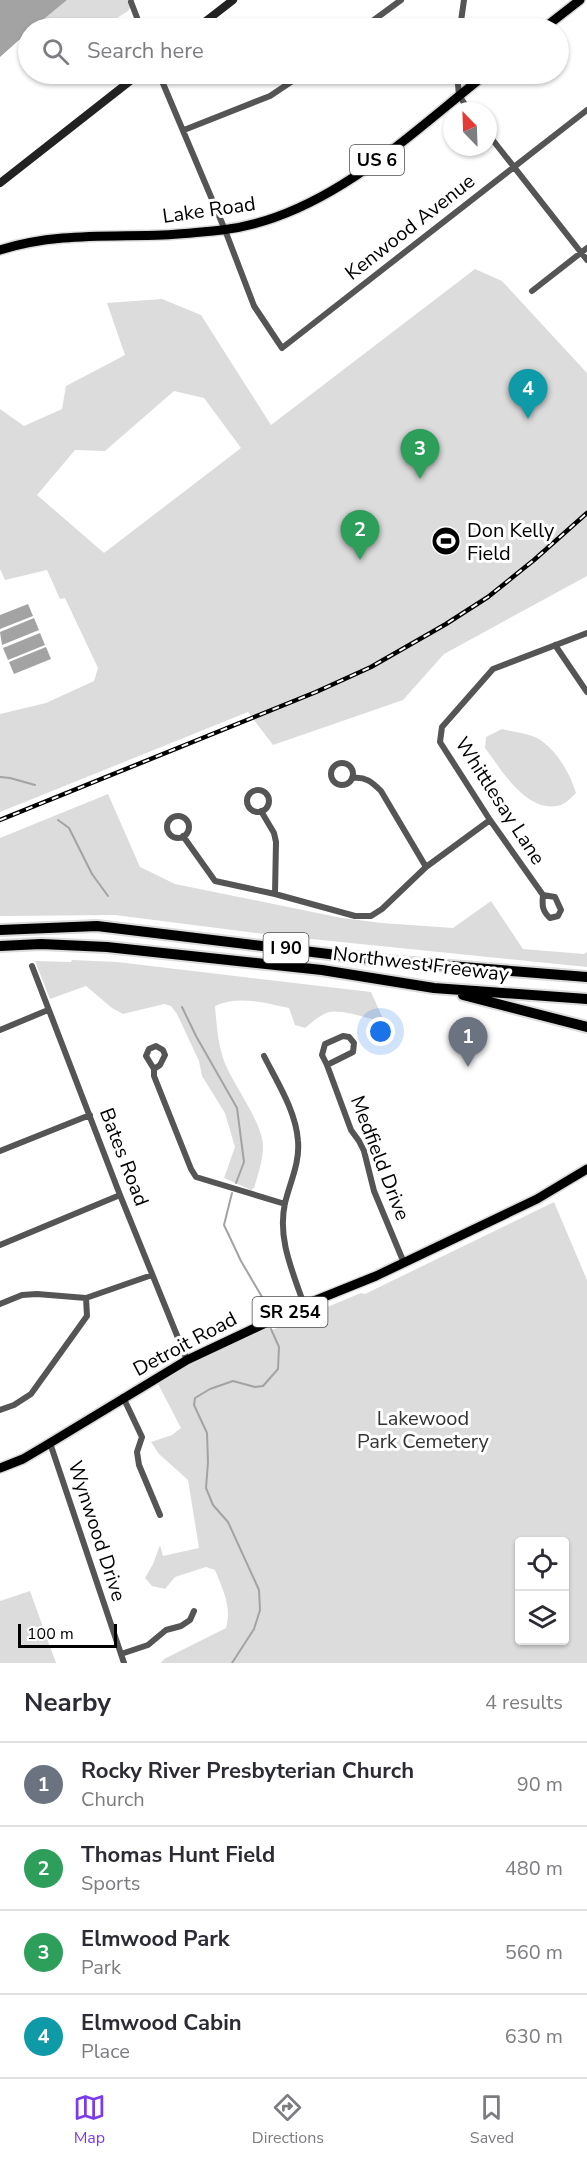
<!DOCTYPE html>
<style>
:root{--surface:#fff;--page:#f2f2f3;--text:#2b2b33;--muted:#7c7c81;--line:#e1e1e2;--accent:#7c3aed}
body{margin:0;font-family:"Nunito Sans",sans-serif;background:var(--page);color:var(--text)}
.controls{position:absolute;right:18px;bottom:18px;display:grid;overflow:hidden;border-radius:6px;box-shadow:0 2px 4px #0004}
.controls button{width:54px;height:54px;display:grid;place-items:center;padding:0;border:0;border-bottom:2px solid var(--line);background:var(--surface);color:var(--text);font:30px sans-serif}
.compass{position:absolute;left:443px;top:102px;width:54px;height:54px;border-radius:50%;background:var(--surface);box-shadow:0 2px 4px #0004;rotate:337deg}
.scale{position:absolute;left:18px;bottom:15px;width:99px;box-sizing:border-box;padding-left:6px;border:3px solid #000;border-top:0;font-size:16px;line-height:21px;white-space:nowrap;color:#000;-webkit-text-stroke:4px #fff;paint-order:stroke}
.you{position:absolute;left:381px;top:1032px;width:21px;height:21px;margin:-15px;border:4px solid #fff;border-radius:50%;background:#1a73e8;box-shadow:0 0 0 9px #1a73e833}
.badge{display:grid;place-items:center;width:39px;height:39px;border-radius:50%;background:var(--accent);color:#fff;font-size:20px;font-weight:700}
.pin{position:absolute;translate:-50% -50px;filter:drop-shadow(0 2px 3px #0008)}
.pin::after{content:'';position:absolute;top:32px;width:21px;height:18px;background:inherit;clip-path:polygon(0 0,100% 0,50% 100%)}
.list{margin:0;padding:0;list-style:none}
h2{display:flex;justify-content:space-between;align-items:center;height:78px;margin:0;padding:0 24px;font-size:26px}
h2 small{font-size:20px;font-weight:400;color:var(--muted)}
.list li{display:grid;grid-template-columns:39px 1fr auto;gap:18px;align-items:center;box-sizing:border-box;height:84px;padding:0 24px;border-top:2px solid var(--line)}
.list b{display:block;font-size:22px;white-space:nowrap}
.list p{margin:0;font-size:20px;white-space:nowrap;color:var(--muted)}
.list em{font-size:20px;font-style:normal;color:var(--muted)}
.icon{flex:none;width:33px;height:33px;fill:none;stroke:currentColor;stroke-width:2;stroke-linecap:round;stroke-linejoin:round}
.map{position:relative;flex:none;width:587px;height:1663px;overflow:hidden}
.search{position:absolute;background:var(--surface);box-shadow:0 2px 4px #0004;left:18px;right:18px;top:18px;height:66px;display:flex;align-items:center;gap:15px;box-sizing:border-box;padding:0 21px;border-radius:33px;color:var(--muted);font-size:22px}
.sheet{height:414px;background:var(--surface)}
nav{display:flex;justify-content:space-around;align-items:center;box-sizing:border-box;height:84px;border-top:2px solid var(--line);background:var(--surface);font-size:16px;color:var(--muted)}
nav a{display:grid;justify-items:center;gap:3px}
nav .on{color:var(--accent)}
.map>svg:first-child{display:block}
.green{fill:#dcdcdc;fill-rule:evenodd}
.water{fill:#a3a3a3}
.lines{fill:none;stroke-linecap:round;stroke-linejoin:round}
.stream{stroke:#a3a3a3;stroke-width:2}
.primary-casing{stroke:#dbdbdb;stroke-width:12}
.highway-casing{stroke:#dbdbdb;stroke-width:14}
.street{stroke:#555;stroke-width:6}
.secondary{stroke:#222;stroke-width:8}
.primary{stroke:#000;stroke-width:9}
.highway{stroke:#000;stroke-width:10}
.rail-casing{stroke:#000;stroke-width:4.5}
.rail{stroke:#fff;stroke-width:2;stroke-dasharray:7;stroke-linecap:butt}
.labels{text-anchor:middle;dominant-baseline:central;stroke-width:6;stroke-linejoin:round;paint-order:stroke}
.shield{fill:#fff;stroke:#4c4c4c;stroke-width:1.5}
.shield-label{font-size:18px;font-weight:bold;fill:#000}
.street-label{font-size:20px;fill:#000;stroke:#fff}
.poi-label{font-size:20px;fill:#000;stroke:#fff;text-anchor:start}
.park-label{font-size:20px;fill:#333;stroke:#fff}
</style>
<div class="map">
<svg width="587" height="1663" viewBox="0 0 587 1663">
<rect width="100%" height="100%" fill="#fff"/>
<path class="green" d="M67 0H135L128 11 101 28H33Z
M475 269 502 281 587 373V576L444 654 403 700 273 745 248 712 0 812V714L46 703 94 681 98 668 65 598 60 599 47 570 5 580 0 569V409L24 426 62 409 66 386 125 355 107 303 162 299 201 315 271 425ZM174 391 204 398 241 448 104 553 37 495 75 450 105 451Z
M502 729C513 732 529 733 539 739 557 751 570 773 576 793 572 797 566 803 561 805 527 815 501 769 485 748L486 737Z
M108 794 140 867 175 884 342 918 382 923 453 928 491 901 523 949 584 954 587 952V967L272 935 115 915 0 916V838Z
M72 960 117 962 371 992 385 1023C371 1019 342 1009 329 1012 320 1015 312 1022 305 1028L295 1025 289 1008C265 1003 238 995 215 1006 217 1028 218 1050 228 1070 237 1089 264 1127 263 1147 263 1160 258 1175 254 1188L251 1190 224 1178 235 1147 225 1113 202 1076 199 1061 177 1014 171 1006 164 1004 123 1014 112 1008 86 986 50 999 35 961 71 962Z
M554 1202 587 1280V1663H161L164 1659 226 1628C232 1607 223 1590 215 1570L206 1567 175 1577 165 1589 152 1586 145 1578 153 1564 160 1545 163 1556 199 1548 188 1480 159 1454 151 1442 172 1435 181 1428 157 1382 270 1325 272 1330 361 1293 365 1294ZM520 1542H564V1640H520Z
M30 1591 56 1663H0V1601Z"/>
<path class="water" d="M0 0H67L33 28H28V32L0 57Z
M28 604 33 616 0 629V615Z
M34 618 39 630 2 645 0 632Z
M40 633 45 645 8 660 3 648Z
M46 647 51 659 14 674 9 662Z"/>
<g class="lines">
<path class="stream" d="M0 777 10 778 35 785
M58 820 69 828 92 874 108 896
M182 1007 196 1036 237 1108 244 1162 236 1183
M232 1193 224 1225 241 1261 269 1309
M232 1663 254 1629 260 1610 259 1590 228 1522 213 1505 206 1488 208 1462 207 1433 194 1405 195 1398 210 1389 233 1381 255 1387 263 1386 278 1369 279 1347 271 1329"/>
<g class="primary-casing">
<path id="primary" d="M544 28 580 0
M0 250C54 233 107 237 163 235 183 234 203 232 222 230 325 218 409 135 486 74
M0 1468 23 1459 45 1446 187 1360 304 1305 376 1276 537 1199 587 1169"/>
</g>
<g class="highway-casing">
<path id="highway" d="M0 930 97 926 387 961 587 977
M0 946 41 944 107 947 322 970 434 988 587 999
M463 995 587 1027"/>
</g>
<path class="street" d="M131 2 141 28
M363 28 401 0
M460 28 464 0
M159 74 225 230 254 306 282 348 587 110
M457 74 459 95 469 111
M184 130 270 96 303 74
M488 134 587 260
M532 291 587 248
M555 645 587 692
M331 774a11 11 0 1 1 22 0a11 11 0 1 1-22 0Z
M352 778C365 776 372 782 381 791L426 867
M247 801a11 11 0 1 1 22 0a11 11 0 1 1-22 0Z
M261 811 274 833 276 842 275 894
M167 827a11 11 0 1 1 22 0a11 11 0 1 1-22 0Z
M183 836 215 881 275 894 355 916H371L382 909 426 867 490 820
M543 895 555 897 561 910 558 916 550 918C542 911 542 905 543 895L490 820 440 742 442 727 493 669 587 633
M32 966 120 1195 187 1360
M0 1030 48 1010
M264 1056C277 1082 296 1111 298 1141 300 1163 290 1182 285 1203 277 1239 293 1272 304 1305
M327 1065 322 1055 325 1044 343 1036 349 1037 354 1043 353 1052 327 1065 351 1130 359 1141 364 1151 374 1191 404 1263
M154 1069 146 1056 149 1049 156 1046 163 1050 165 1055 160 1065 154 1069V1076L191 1169 196 1177 285 1204
M0 1151 90 1115
M0 1245 120 1195
M0 1304 22 1295 37 1294 86 1298 152 1275
M123 1397 142 1437 137 1452 139 1465 160 1515
M0 1410 14 1405 31 1394 87 1316 86 1298
M50 1443 124 1663
M121 1654 148 1645 166 1630 181 1626 190 1620 194 1611"/>
<path class="secondary" d="M197 28 233 0
M0 183 139 74"/>
<use href="#primary" class="primary"/>
<use href="#highway" class="highway"/>
<g class="rail-casing">
<path id="rail" d="M0 820 316 692 371 667 446 624 488 597 534 560 587 513"/>
</g>
<use href="#rail" class="rail"/>
</g>
<defs>
<g id="stadium-disc" transform="scale(1.5)"><circle r="9.5" fill="#000" stroke="#fff"/><path d="M0-5a6.5 5 0 1 0 0 10a6.5 5 0 1 0 0-10ZM-3.5-1.8h7v3.6h-7Z" fill="#fff"/></g>
</defs>
<g fill-rule="evenodd">
<use href="#stadium-disc" x="446" y="541"/>
</g>
<g class="labels">
<g class="shield">
<rect x="350" y="145" width="54" height="30" rx="4.5"/>
<rect x="263.5" y="933" width="45" height="30" rx="4.5"/>
<rect x="252.5" y="1297" width="75" height="30" rx="4.5"/>
</g>
<g class="shield-label">
<text x="377" y="160">US 6</text>
<text x="286" y="948">I 90</text>
<text x="290" y="1312">SR 254</text>
</g>
<g class="street-label">
<text transform="translate(209 210) rotate(-8)">Lake Road</text>
<text transform="translate(410 227) rotate(-38)">Kenwood Avenue</text>
<text transform="translate(500 801) rotate(57)">Whittlesay Lane</text>
<text transform="translate(421 964) rotate(7)">Northwest Freeway</text>
<text transform="translate(124 1157) rotate(69)">Bates Road</text>
<text transform="translate(380 1158) rotate(69)">Medfield Drive</text>
<text transform="translate(185 1344) rotate(-28)">Detroit Road</text>
<text transform="translate(97 1531) rotate(72)">Wynwood Drive</text>
</g>
<g class="poi-label">
<text x="467" y="530">Don Kelly<tspan x="467" dy="23">Field</tspan></text>
</g>
<g class="park-label">
<text x="423" y="1418">Lakewood<tspan x="423" dy="23">Park Cemetery</tspan></text>
</g>
</g>
</svg>
<div class="controls">
<button><svg class="icon" aria-label="locate" viewBox="0 0 24 24"><circle cx="12" cy="12" r="6"/><path d="M12 2v4M12 18v4M2 12h4M18 12h4"/></svg></button>
<button><svg class="icon" aria-label="layers" viewBox="0 0 24 24"><path d="M12 4l9 5-9 5-9-5zM3 14l9 5 9-5"/></svg></button>
</div>
<svg class="compass" viewBox="-18 -18 36 36"><path d="M0-13l5 13h-10z" fill="#e53935"/><path d="M0 13l5-13h-10z" fill="#7c7c81"/></svg>
<div class="scale">100 m</div>
<div class="you"></div>
<div class="pin badge" style="left:468px;top:1067px;background:#6b7280">1</div>
<div class="pin badge" style="left:360px;top:560px;background:#2e9e5b">2</div>
<div class="pin badge" style="left:420px;top:479px;background:#2e9e5b">3</div>
<div class="pin badge" style="left:528px;top:419px;background:#0f9aa8">4</div>
<div class="search"><svg class="icon" aria-label="search" viewBox="0 0 24 24"><circle cx="10" cy="10" r="6"/><path d="M15 15l6 6"/></svg>Search here</div>
</div>
<section class="sheet">
<h2>Nearby<small>4 results</small></h2>
<ul class="list">
<li><span class="badge" style="background:#6b7280">1</span><div><b>Rocky River Presbyterian Church</b><p>Church</p></div><em>90 m</em></li>
<li><span class="badge" style="background:#2e9e5b">2</span><div><b>Thomas Hunt Field</b><p>Sports</p></div><em>480 m</em></li>
<li><span class="badge" style="background:#2e9e5b">3</span><div><b>Elmwood Park</b><p>Park</p></div><em>560 m</em></li>
<li><span class="badge" style="background:#0f9aa8">4</span><div><b>Elmwood Cabin</b><p>Place</p></div><em>630 m</em></li>
</ul>
</section>
<nav>
<a class="on"><svg class="icon" aria-label="map" viewBox="0 0 24 24"><path d="M3 6l6-2 6 2 6-2v14l-6 2-6-2-6 2zM9 4v14M15 6v14"/></svg>Map</a>
<a><svg class="icon" aria-label="directions" viewBox="0 0 24 24"><path d="M12 3l9 9-9 9-9-9zM9 14v-3h6M13 9l2 2-2 2"/></svg>Directions</a>
<a><svg class="icon" aria-label="saved" viewBox="0 0 24 24"><path d="M7 4h10v16l-5-4-5 4z"/></svg>Saved</a>
</nav>
